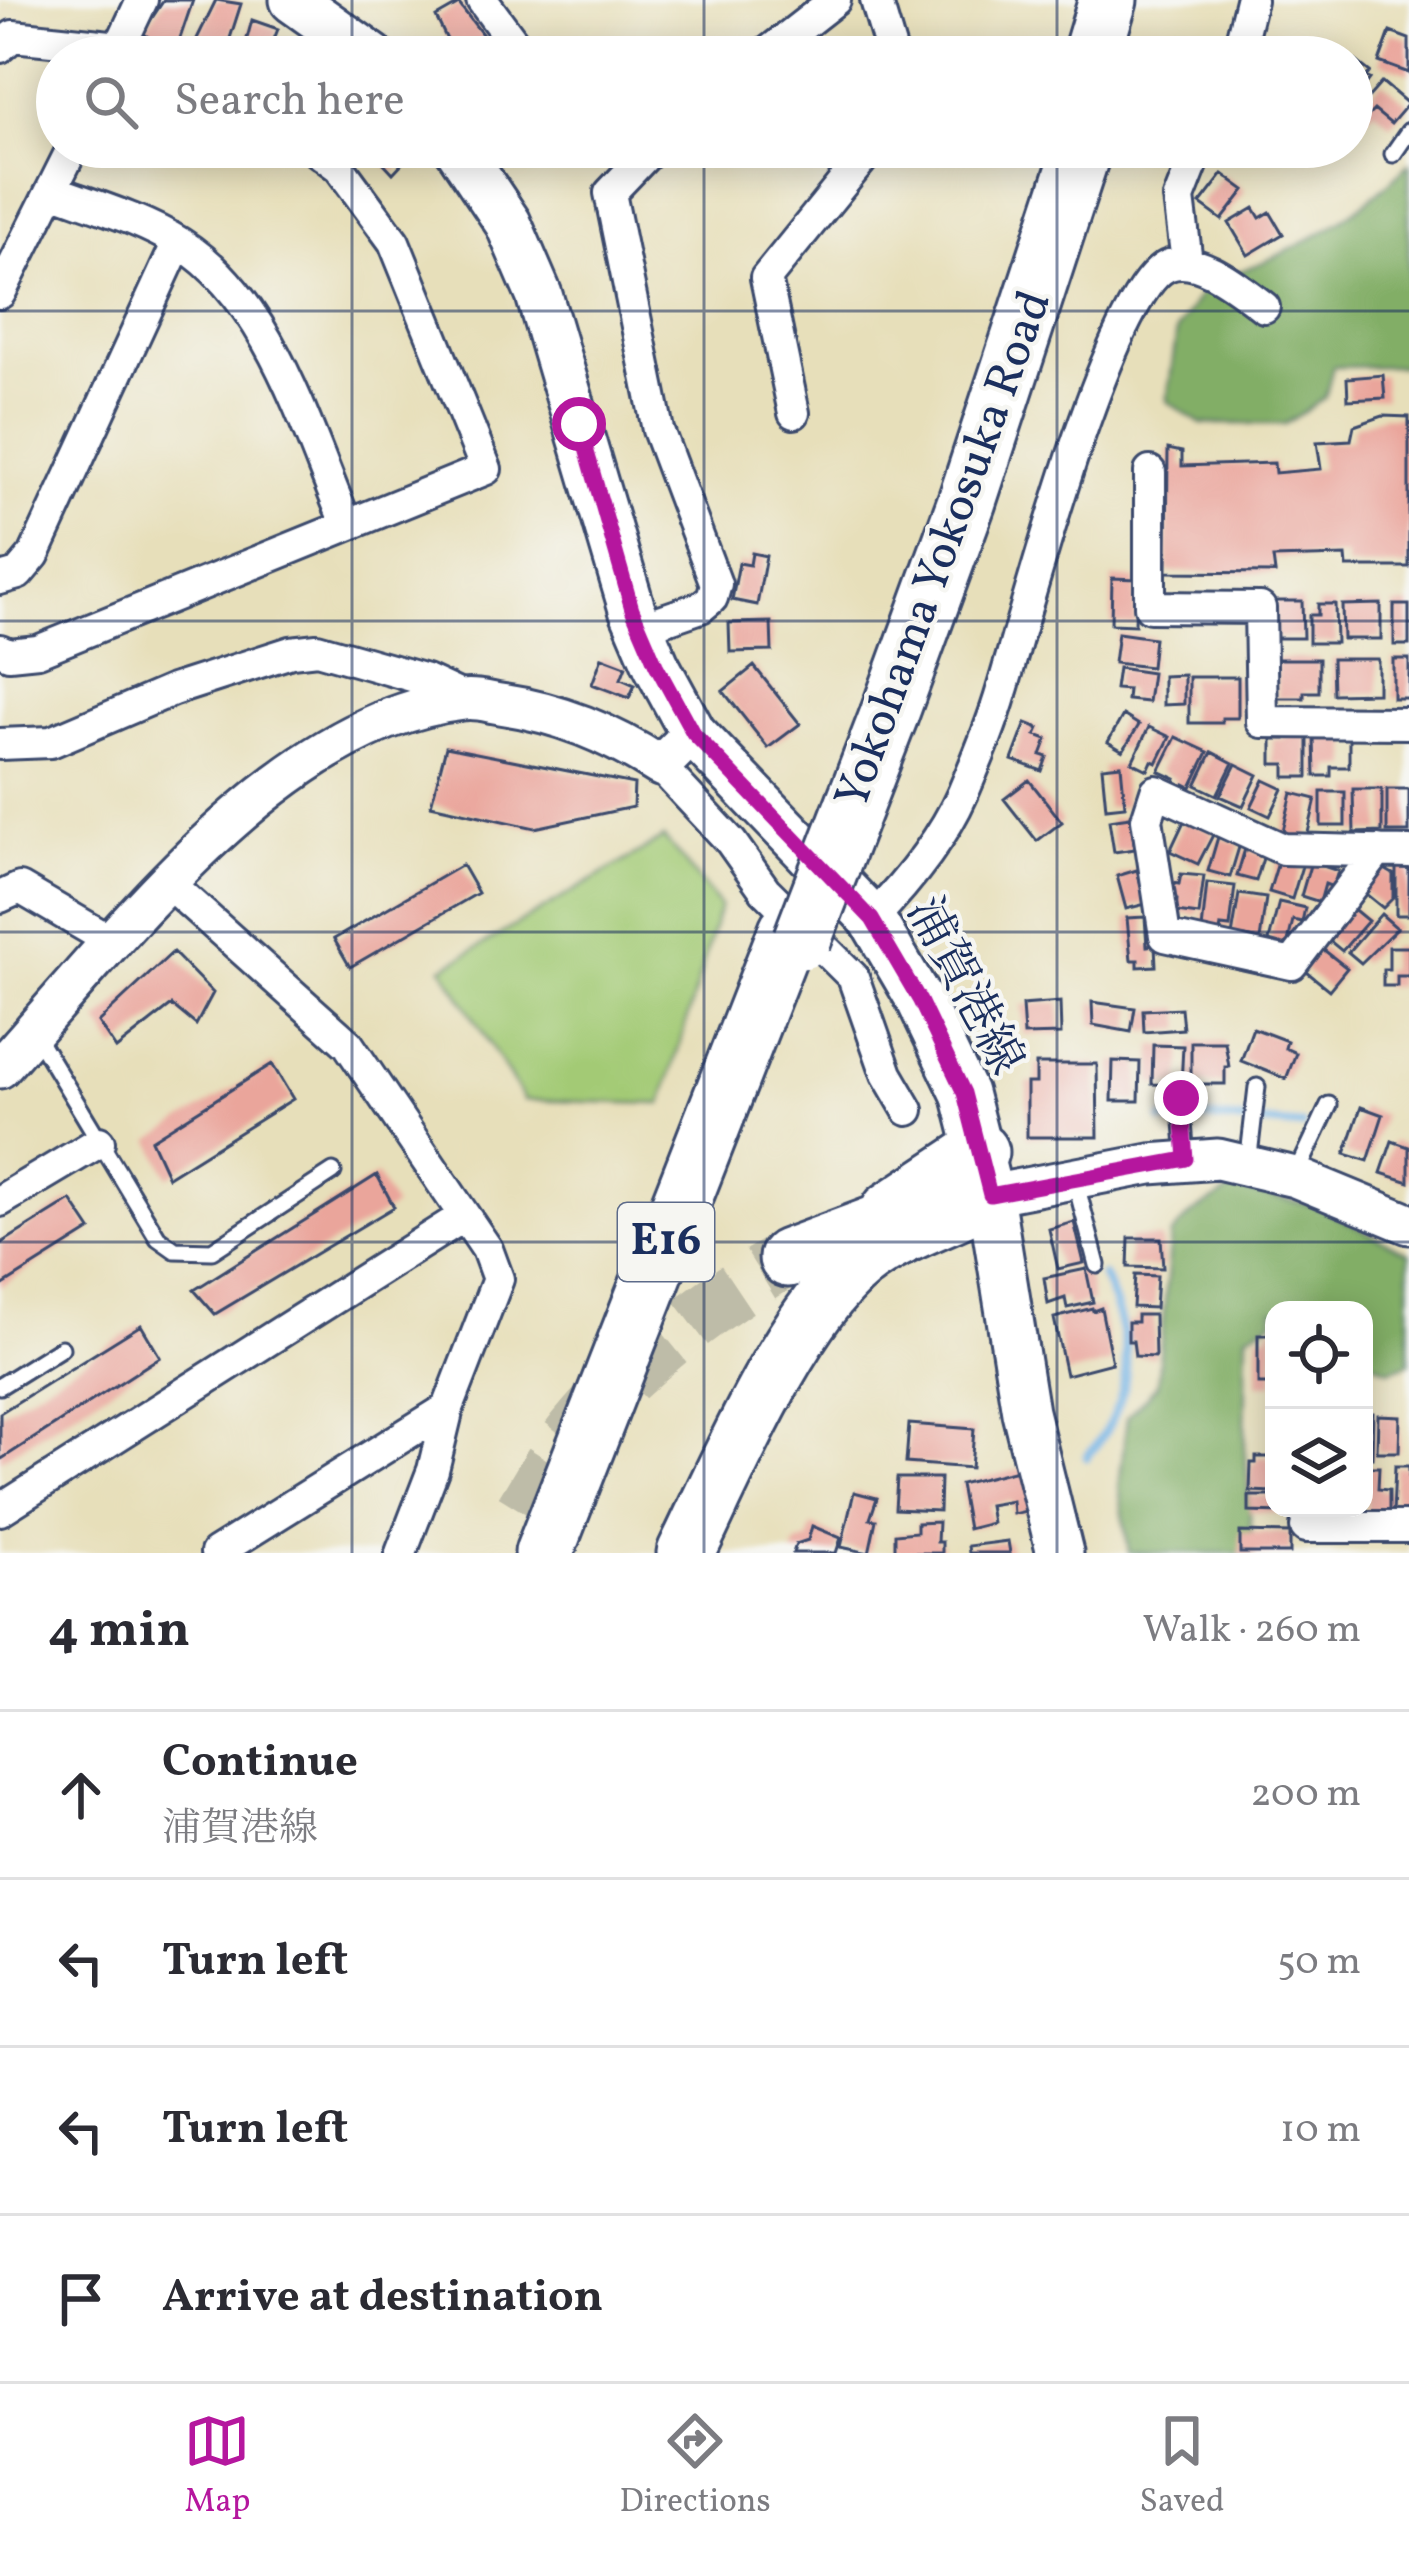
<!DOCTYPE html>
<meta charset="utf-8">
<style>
:root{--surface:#fff;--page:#f2f2f3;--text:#2b2b33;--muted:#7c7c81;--line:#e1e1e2;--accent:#b5179e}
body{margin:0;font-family:Vollkorn,"Noto Serif JP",serif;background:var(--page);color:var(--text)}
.controls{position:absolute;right:36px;bottom:36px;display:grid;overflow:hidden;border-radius:24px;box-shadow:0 6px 30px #0003}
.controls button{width:108px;height:108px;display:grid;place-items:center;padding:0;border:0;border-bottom:3px solid var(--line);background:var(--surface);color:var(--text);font:60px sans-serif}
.stop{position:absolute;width:36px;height:36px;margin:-27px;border:9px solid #b5179e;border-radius:50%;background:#fff}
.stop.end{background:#b5179e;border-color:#fff;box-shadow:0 3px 12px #0008}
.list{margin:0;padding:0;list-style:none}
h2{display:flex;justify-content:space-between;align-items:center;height:156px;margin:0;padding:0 48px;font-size:51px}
h2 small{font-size:39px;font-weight:400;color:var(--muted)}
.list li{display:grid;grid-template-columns:78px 1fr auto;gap:36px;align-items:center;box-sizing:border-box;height:168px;padding:0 48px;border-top:3px solid var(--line)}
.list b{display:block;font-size:45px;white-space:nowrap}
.list p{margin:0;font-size:39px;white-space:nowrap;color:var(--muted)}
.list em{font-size:39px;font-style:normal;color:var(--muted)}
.icon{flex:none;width:66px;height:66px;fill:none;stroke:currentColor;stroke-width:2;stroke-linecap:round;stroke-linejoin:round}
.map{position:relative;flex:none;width:1409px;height:1553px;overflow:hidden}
.search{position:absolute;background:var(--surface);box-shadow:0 6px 30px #0003;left:36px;right:36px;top:36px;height:132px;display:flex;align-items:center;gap:30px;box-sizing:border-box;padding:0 42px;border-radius:66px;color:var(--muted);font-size:45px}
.sheet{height:828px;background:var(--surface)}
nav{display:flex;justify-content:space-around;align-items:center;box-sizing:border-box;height:168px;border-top:3px solid var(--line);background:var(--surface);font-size:33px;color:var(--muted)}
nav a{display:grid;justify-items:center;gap:6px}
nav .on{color:var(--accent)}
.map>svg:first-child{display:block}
.green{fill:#a3ca74;stroke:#5f7c69;stroke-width:3}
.forest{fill:#82ae66;stroke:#4e6e62;stroke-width:3}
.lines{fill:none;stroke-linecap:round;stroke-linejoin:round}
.stream{stroke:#6fb1e3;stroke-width:9}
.building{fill:#eaa59b}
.motorway-tunnel{stroke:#bebca8;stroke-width:57;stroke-dasharray:57 28;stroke-linecap:butt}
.service-casing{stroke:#3a496c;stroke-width:21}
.minor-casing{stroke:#3a496c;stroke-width:36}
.tertiary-casing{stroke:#3a496c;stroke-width:45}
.secondary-casing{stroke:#3a496c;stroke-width:51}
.motorway-casing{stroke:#3a496c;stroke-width:63}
.service{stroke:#fff;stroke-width:15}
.minor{stroke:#fff;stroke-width:30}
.tertiary{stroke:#fff;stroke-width:39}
.secondary{stroke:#fff;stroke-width:45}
.motorway{stroke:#fff;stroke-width:57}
.motorway-bridge-casing{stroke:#3a496c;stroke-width:63;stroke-linecap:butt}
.motorway-bridge{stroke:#fff;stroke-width:57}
.route{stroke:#b5179e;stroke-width:15}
.grid{fill:none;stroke:#1b2f5e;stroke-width:3;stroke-opacity:0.55}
.labels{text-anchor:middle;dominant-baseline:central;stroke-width:9;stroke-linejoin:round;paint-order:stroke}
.shield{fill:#f6f6f2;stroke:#5d6b8a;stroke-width:3}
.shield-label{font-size:45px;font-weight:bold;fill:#1b2f5e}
.street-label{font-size:48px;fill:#1b2f5e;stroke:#f6f6f2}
</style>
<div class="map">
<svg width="1409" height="1553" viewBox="0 0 1409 1553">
<rect width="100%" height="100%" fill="#f6f6f2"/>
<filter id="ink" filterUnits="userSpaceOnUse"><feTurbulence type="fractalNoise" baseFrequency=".00833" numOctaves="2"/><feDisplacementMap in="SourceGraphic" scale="24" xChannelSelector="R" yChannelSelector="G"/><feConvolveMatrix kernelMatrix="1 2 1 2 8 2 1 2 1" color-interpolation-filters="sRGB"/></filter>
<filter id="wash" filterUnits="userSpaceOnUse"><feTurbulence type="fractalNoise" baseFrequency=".004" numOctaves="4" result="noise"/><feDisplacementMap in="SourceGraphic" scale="48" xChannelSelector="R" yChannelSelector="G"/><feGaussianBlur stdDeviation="2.7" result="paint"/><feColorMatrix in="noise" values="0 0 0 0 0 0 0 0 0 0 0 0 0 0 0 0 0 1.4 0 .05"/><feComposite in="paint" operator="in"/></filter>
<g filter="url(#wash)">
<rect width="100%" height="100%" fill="#e7dfba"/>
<path class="green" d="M664 838 720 906 662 1104 524 1100 443 968Z"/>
<path class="forest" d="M1409 163V366L1333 367 1325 398 1285 424H1201L1167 401 1177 330 1209 281C1284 260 1355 219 1409 163Z
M1233 1189 1315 1206 1409 1253V1363L1390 1370 1364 1359V1310H1274V1320L1247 1335 1245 1444 1253 1553H1129L1119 1488 1127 1417 1157 1385 1171 1235 1192 1214Z"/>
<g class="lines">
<path class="stream" d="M1162 1120 1191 1117 1302 1126
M1087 1457C1137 1396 1135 1345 1103 1276"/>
</g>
<g id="blocks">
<path class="building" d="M164 0H193L175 53 142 33Z
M216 0 241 4 224 57H188Z
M459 4 488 42 451 48 436 17Z
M252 20 278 29 267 57H242Z
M1390 32 1409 39V73L1379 62Z
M1356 61 1370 72 1366 77 1370 79 1352 103V67Z
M1382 82 1408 104 1391 124 1374 110 1368 116 1359 108Z
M369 147H402L409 156 393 173Z
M1223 174 1245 190 1222 220 1200 204Z
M1254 208 1260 218 1270 212 1283 234 1248 255 1229 223Z
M1383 375 1385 398 1348 400 1347 378Z
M1383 416 1409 417V567H1347L1346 556 1273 558 1275 573 1167 572 1168 449 1182 452V466L1274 463 1275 473 1321 469 1317 442 1351 440 1354 426Z
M752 553 766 556 757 605 732 600 739 563 750 565Z
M1112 578 1136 579 1135 625 1111 624Z
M1275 601H1302L1303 638H1275Z
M1318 604H1335L1336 643H1309V615H1318Z
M1381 604V639H1343L1342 605Z
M1394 605H1409V645H1394Z
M771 622 772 651 730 652 729 623Z
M1118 633 1154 638 1151 667 1114 663Z
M602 657 626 666 621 679 635 685 629 698 592 684Z
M1276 659H1319V692H1304V698H1277Z
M1332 659H1378V693L1333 694Z
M1393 659H1409V698H1393Z
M754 666 800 724 768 748 723 691Z
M1118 668 1152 673 1148 702 1127 700 1128 690 1115 689Z
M1184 675V704L1163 705V676Z
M1189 677H1238V718H1222V723H1189Z
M1123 715 1139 725 1123 751 1108 742Z
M1026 723 1039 728 1036 735 1047 739 1041 755 1047 757 1042 771 1012 760Z
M1149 727 1170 737 1157 763 1152 761 1148 770 1132 762Z
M1285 734H1308V777H1285V764H1272V739H1285Z
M1349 736V767H1331V776H1315L1314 737Z
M1176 737 1208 752 1191 787 1185 784 1182 790 1173 786 1176 779 1159 771Z
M446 747 634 784 633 807 535 828 431 805Z
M1212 752 1233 763 1217 795 1196 785Z
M1236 764 1258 775 1243 806 1220 796Z
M1121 765 1125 806 1106 808 1102 767Z
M1029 780 1062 822 1037 841 1004 799Z
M1264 780 1283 789 1270 816 1251 807Z
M1353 789H1382V832L1354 833Z
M1387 789H1409V832H1387Z
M1321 792H1345V826H1321Z
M1292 793 1316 799 1306 841 1282 835Z
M1130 817 1135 849 1114 852 1109 820Z
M1185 819 1214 833 1198 864 1170 851Z
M1218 837 1240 844 1230 877 1208 871Z
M1245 849 1264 855 1256 881 1237 876Z
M1279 859 1302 866 1292 899 1269 892Z
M1311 862 1338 871 1333 887 1325 884 1320 902 1301 896Z
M462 865 478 893 350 967 334 939Z
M1381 867 1393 874V898L1383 908 1362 891Z
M1396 867H1409V915H1396Z
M1137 870 1146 904 1126 909 1117 876Z
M1181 874 1204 876 1199 915 1176 912 1177 900 1170 899 1172 883 1179 884Z
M1207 883 1235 886 1230 927 1221 926 1220 932 1202 930Z
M1239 894 1266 898 1260 940 1245 937 1244 945 1231 942Z
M1279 902 1305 908 1302 922 1293 920 1287 946 1269 941Z
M1351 907 1368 921 1342 951 1325 937Z
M1381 914 1397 928 1361 963 1348 952Z
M1145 917 1147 946 1155 945 1156 966 1138 967V960H1131L1127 918Z
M1320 947 1347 968 1329 990 1302 968Z
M1389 947H1409V976H1397V986H1383V969H1389Z
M173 952 213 993 196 1025 172 1005 116 1049 98 1022Z
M1060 1002 1061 1034 1024 1035 1022 1005Z
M1092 1002 1135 1008 1131 1032 1093 1025Z
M1181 1008 1183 1029 1144 1032 1143 1010Z
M1253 1028 1287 1041 1285 1048 1296 1053 1286 1079 1241 1061Z
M1191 1042H1225L1229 1067H1225V1084H1191Z
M1153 1045 1183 1046 1181 1085 1152 1084Z
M1113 1061 1140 1062 1139 1101H1112Z
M272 1064 293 1099 168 1177 151 1140Z
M1036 1064H1097L1098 1137H1027V1083H1036Z
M1361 1107 1383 1115 1368 1161 1345 1154Z
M1392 1141 1409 1147V1182L1381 1173Z
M377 1175 394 1207 215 1314 194 1290Z
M71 1200 91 1230 0 1287V1244Z
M1074 1222 1084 1263 1058 1269 1049 1229Z
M1129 1238H1161L1163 1268 1128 1267Z
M1086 1269 1093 1302 1067 1308 1065 1298 1048 1304 1044 1278Z
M1135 1275 1157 1276 1155 1308 1133 1307Z
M1092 1308 1093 1311 1101 1308 1112 1363 1066 1375 1054 1318Z
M1137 1315H1154L1155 1357 1135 1356 1133 1341H1128V1322H1137Z
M141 1325 160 1357 0 1460V1413Z
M1269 1328H1274V1384H1258V1335H1269Z
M1364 1413H1373L1372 1458H1364Z
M1378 1415 1400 1416 1399 1452H1377Z
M909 1424 974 1429 971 1468 906 1463Z
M1256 1457H1270V1464H1274V1492L1250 1491 1251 1463H1256Z
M1395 1466H1409V1514H1393Z
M1364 1467H1379L1378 1489 1389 1490V1515H1367Z
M1025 1468 1039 1508 1013 1514 1012 1501 989 1505 992 1523 968 1529 960 1484Z
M897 1478H940L939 1511 895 1509Z
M854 1492 877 1498 870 1519 876 1520 869 1553 841 1547Z
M1249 1496H1274V1508H1289V1513L1249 1512Z
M938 1522 937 1542H942V1553H895V1534L917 1532V1523Z
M812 1526 841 1538 836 1553H793L796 1544 808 1540Z
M1240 1532 1290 1533V1553H1240Z
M1008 1541 1010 1553H969L968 1546Z"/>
</g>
</g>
<g filter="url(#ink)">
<use href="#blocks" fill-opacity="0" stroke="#3a496c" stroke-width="3"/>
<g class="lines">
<path class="motorway-tunnel" d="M523 1512C536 1491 548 1469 562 1449 612 1378 713 1299 788 1258"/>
<g class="service-casing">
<path id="service" d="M1393 154 1409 131
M35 1034 158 1238 175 1250 212 1251 333 1172
M1181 1098 1186 1159
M1248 1164 1257 1087
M1296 1175 1329 1105
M1075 1180 1097 1265
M0 1386 61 1348"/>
</g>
<g class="minor-casing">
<path id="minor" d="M482 0 524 57
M876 0 893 57
M0 47 13 36 120 47 139 57
M115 57 142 0
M762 57 835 0
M1237 57 1251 0
M52 190C95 206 141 219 180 243 271 300 306 430 346 523
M1187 262 1179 198 1199 147
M0 293 73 147
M794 413 766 278 872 147
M1150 472V607L1260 608 1262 722 1409 723
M0 579 18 574 34 555 178 242
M640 628 701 607 712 598 716 584 658 430 610 193 654 147
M0 650 9 654 38 651 486 469 394 242 339 167 312 147
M0 744 51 742 173 690 291 652 317 649 426 680 467 699
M660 766 731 842 765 890 853 977 887 1074 908 1110
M1378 851 1292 964 1165 936 1147 819 1156 791 1283 849 1409 852
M168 883 348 1044 487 1249 498 1279 448 1408 433 1470 401 1553
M0 897 20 888 114 943
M872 919C906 884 943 838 963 793 977 760 992 725 1002 690 1024 618 1108 294 1167 266 1197 252 1241 290 1264 307
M0 1201 99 1142
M0 1510 464 1216
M1306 1527H1409
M216 1553 448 1408"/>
</g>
<g class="tertiary-casing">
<path id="tertiary" d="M0 1068C117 939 279 720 463 700 475 698 488 702 500 704 560 713 609 733 660 766L693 733
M990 1195 1150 1164 1218 1159 1295 1177 1409 1224"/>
</g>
<g class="secondary-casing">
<path id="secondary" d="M293 0 373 57
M457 147 508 223 539 295 632 609 656 665 693 733 872 919 920 1001 964 1093 990 1195 1025 1412 1060 1553"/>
</g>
<g class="motorway-casing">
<path id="motorway" d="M1091 57 1108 0
M889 715 967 501 1083 147
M890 1211 979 1152
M788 1258 892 1219
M544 1553 788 930
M686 1553C726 1471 790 1318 859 1262 897 1232 947 1218 990 1195"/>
</g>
<use href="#service" class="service"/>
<use href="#minor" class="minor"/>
<use href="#tertiary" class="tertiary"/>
<use href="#secondary" class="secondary"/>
<use href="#motorway" class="motorway"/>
<g class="motorway-bridge-casing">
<path id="motorway-bridge" d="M802 940 889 715"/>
</g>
<use href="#motorway-bridge" class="motorway-bridge"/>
</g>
</g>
<g class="lines" filter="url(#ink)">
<path class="route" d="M579 424 632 609 656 665 693 733 872 919 920 1001 964 1093 990 1195 1186 1159 1181 1098"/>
</g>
<path class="grid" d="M352 0V57M704 0V57M1057 0V57M352 147V1553M704 147V1553M1057 147V1553M0 311H1409M0 621H1409M0 932H1409M0 1242H1409"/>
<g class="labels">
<rect class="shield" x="618" y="1203" width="96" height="78" rx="9"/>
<g class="shield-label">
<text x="666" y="1242">E16</text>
</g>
<g class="street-label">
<text transform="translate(945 550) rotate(-70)">Yokohama Yokosuka Road</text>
<text transform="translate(963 987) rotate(62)">浦賀港線</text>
</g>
</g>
</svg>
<div class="controls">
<button><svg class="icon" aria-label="locate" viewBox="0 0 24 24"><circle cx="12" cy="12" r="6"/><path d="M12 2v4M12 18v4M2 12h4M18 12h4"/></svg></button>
<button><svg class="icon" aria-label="layers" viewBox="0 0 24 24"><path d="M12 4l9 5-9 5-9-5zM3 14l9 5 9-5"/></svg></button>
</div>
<div class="stop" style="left:579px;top:424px"></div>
<div class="stop end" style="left:1181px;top:1098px"></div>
<div class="search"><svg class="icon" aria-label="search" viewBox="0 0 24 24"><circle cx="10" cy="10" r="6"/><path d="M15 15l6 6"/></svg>Search here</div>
</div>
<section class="sheet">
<h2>4 min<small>Walk · 260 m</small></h2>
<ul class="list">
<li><svg class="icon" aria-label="ahead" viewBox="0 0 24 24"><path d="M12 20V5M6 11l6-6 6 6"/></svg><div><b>Continue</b><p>浦賀港線</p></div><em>200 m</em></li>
<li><svg class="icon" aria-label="left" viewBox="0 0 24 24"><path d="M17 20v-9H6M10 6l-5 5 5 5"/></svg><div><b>Turn left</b></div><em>50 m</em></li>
<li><svg class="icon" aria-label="left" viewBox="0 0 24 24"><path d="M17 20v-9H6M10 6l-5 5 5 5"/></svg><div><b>Turn left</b></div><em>10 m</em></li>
<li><svg class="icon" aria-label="arrive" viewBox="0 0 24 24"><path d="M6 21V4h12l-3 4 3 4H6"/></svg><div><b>Arrive at destination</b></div></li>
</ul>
</section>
<nav>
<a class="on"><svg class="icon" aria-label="map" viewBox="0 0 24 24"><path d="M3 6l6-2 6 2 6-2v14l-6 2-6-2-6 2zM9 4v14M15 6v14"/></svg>Map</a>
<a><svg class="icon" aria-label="directions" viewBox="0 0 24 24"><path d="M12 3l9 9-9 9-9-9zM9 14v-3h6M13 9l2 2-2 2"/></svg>Directions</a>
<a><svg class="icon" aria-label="saved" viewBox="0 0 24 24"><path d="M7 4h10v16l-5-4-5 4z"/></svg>Saved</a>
</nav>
